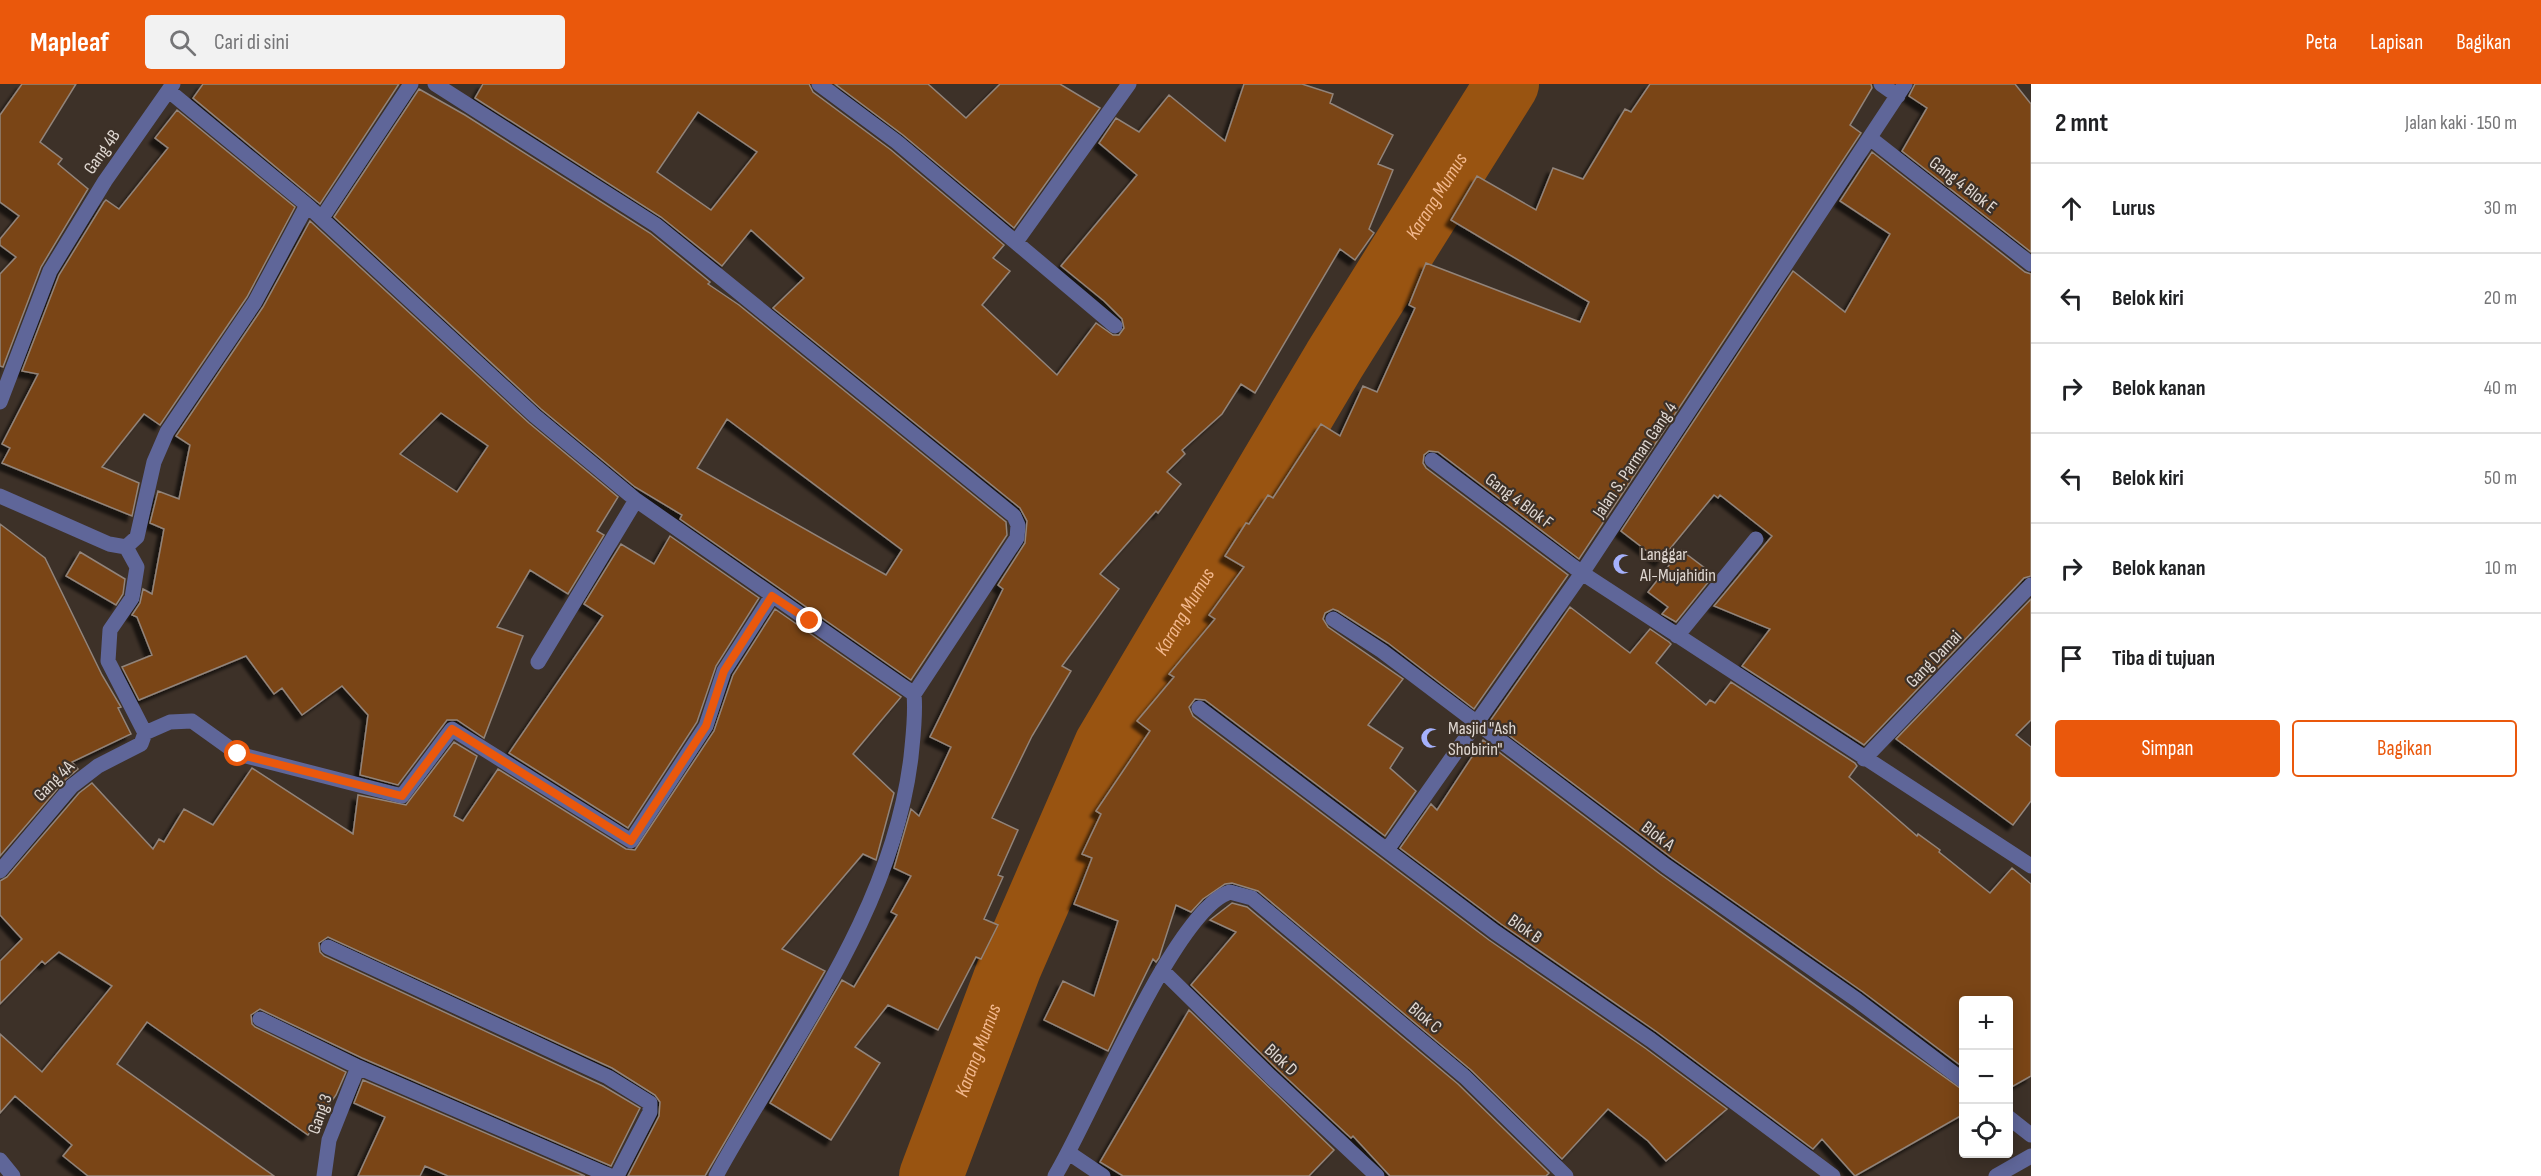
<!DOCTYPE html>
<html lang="id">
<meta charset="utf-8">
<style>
:root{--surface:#fff;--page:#f2f2f2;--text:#202124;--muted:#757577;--line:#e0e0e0;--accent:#ea580c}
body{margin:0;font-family:"Sofia Sans Condensed",sans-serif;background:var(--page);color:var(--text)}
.controls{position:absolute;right:18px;bottom:18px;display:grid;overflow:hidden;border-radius:6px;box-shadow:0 3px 15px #0003}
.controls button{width:54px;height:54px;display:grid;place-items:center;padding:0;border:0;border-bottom:2px solid var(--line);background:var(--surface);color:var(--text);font:30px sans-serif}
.stop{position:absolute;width:18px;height:18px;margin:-14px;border:4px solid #ea580c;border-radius:50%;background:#fff}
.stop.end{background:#ea580c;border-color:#fff;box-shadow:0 2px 6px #0008}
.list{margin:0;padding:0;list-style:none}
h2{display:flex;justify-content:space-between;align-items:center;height:78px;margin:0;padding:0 24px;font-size:26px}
h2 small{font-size:20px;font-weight:400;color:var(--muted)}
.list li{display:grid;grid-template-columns:39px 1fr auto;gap:18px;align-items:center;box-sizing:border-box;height:90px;padding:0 24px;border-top:2px solid var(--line)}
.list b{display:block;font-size:22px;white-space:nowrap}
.list em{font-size:20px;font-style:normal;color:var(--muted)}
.actions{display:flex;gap:12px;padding:18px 24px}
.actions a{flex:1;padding:14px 0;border:2px solid var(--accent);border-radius:6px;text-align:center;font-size:21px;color:var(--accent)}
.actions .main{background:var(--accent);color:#fff}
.icon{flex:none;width:33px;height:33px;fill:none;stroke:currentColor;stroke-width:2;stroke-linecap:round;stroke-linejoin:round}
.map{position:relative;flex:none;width:2031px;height:1092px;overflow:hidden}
header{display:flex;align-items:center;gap:36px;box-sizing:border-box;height:84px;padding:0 30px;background:var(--accent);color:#fff}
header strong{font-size:28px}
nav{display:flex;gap:33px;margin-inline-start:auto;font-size:21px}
.search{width:420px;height:54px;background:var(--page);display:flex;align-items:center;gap:15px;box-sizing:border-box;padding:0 21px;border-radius:6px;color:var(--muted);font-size:22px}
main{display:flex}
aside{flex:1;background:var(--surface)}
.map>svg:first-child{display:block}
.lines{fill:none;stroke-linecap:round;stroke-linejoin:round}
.river{stroke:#995411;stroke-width:64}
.building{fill:#7a4415;stroke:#92847a;stroke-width:1.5;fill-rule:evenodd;filter:url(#shadow)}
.minor{stroke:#5f6699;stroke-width:15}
.route{stroke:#ea580c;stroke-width:8}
.labels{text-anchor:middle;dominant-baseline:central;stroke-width:4.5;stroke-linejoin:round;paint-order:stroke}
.street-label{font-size:18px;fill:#e0d8d2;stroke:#3d3128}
.poi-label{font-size:18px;fill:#e0d8d2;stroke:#3d3128;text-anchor:start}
.water-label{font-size:20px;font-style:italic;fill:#f3b88d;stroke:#3d3128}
</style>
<header>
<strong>Mapleaf</strong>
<div class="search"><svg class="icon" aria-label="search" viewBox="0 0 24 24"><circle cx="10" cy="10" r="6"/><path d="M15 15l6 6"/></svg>Cari di sini</div>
<nav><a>Peta</a><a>Lapisan</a><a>Bagikan</a></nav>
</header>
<main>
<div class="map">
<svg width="2031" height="1092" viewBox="0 0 2031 1092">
<defs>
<filter id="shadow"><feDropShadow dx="-5.5" dy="5.5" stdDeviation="1.5" flood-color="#0009"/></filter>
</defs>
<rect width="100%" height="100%" fill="#3d3128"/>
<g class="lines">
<path class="river" id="s1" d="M931 1092 1010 882 1106 661 1335 275 1507 0"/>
</g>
<path class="building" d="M22 0H76L40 58 62 75 58 80 88 105 41 183 3 283 0 282V190L16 173 0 161V155L19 132 0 118V31Z
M203 0H399L320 120 193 14Z
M483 0H809L813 8 891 66 1004 161 993 174 1010 187 982 221 1057 291 1096 239 1113 251H1119L1124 244 1122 235 1104 217 1061 182 1137 91 1099 59 1116 34 1139 48 1169 11 1225 57 1244 0H1302L1333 10 1330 19 1393 51 1378 80 1393 86 1369 145 1374 149 1355 176 1340 165 1255 309 1241 300 1222 330 1182 366 1185 370 1167 388 1181 400 1158 429 1156 427 1100 490 1119 505 1062 582 1071 587 1032 652 992 734 1018 746 998 791 1003 793 984 835 998 841 981 875 976 873 938 946 888 921 855 963 880 979 831 1056 770 1019 842 896 854 903 897 831 891 828 911 792 894 784 911 725 919 732 951 663 930 653 1003 505 998 501 1025 459 1027 437 1020 424 773 224 804 194 751 146 722 182 661 133 475 14ZM698 28 757 68 711 126 657 88Z
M835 0H928L966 34 1000 0H1060L1100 24 1014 144 903 51Z
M1650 0H1871L1872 4 1850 41 1861 49 1579 475 1438 368 1429 367 1424 371 1423 379 1426 384 1568 491 1474 625 1388 559 1338 527 1333 525 1325 529 1323 535 1328 543 1403 595 1368 641 1403 664 1390 684 1416 707 1385 752 1205 616 1195 615 1189 623 1193 632 1489 856 1645 964 1727 1025 1666 1077 1648 1057 1608 1025 1562 1075 1471 986 1258 807 1232 799 1225 800 1203 815 1191 828 1176 821 1159 874 1156 878 1153 875 1108 967 1044 936 1063 897 1094 912 1118 837 1074 820 1092 774 1082 770 1101 730 1096 727 1150 647 1137 637 1174 593 1169 590 1215 535 1209 531 1244 483 1225 472 1246 439 1249 440 1268 411 1273 414 1321 340 1340 352 1363 302 1377 308 1415 224 1409 221 1426 179 1580 238 1589 218 1451 136 1477 92 1536 126 1553 84 1583 95 1625 25 1631 28Z
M1915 0H2015L2031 20V168L1902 67 1927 24 1909 12Z
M419 5 465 31 650 149 710 198 708 200 739 221 1006 438 1007 451 911 596 680 435 682 431 635 403 541 325 334 133ZM727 335 902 466 886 491 697 384Z
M177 26 295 123 247 213 160 341 144 330 102 383 139 399 132 432 2 379 10 364 2 360 38 290 22 287 59 191 104 118 106 116 119 125 168 64 155 54Z
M1872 68 2025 188 2031 190V492L2024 494 1864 661 1742 582 1770 545 1714 522 1772 452 1720 411 1718 414 1714 411 1660 477 1621 447 1793 187 1845 228 1890 150 1840 117Z
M310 137 529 339 618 413 597 447 604 451 568 510 530 486 497 543 523 552 484 654 457 636H447L398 701 360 691 368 631 342 602 302 631 282 604 274 610 246 572 139 616 122 583 152 571 137 533 132 531 140 519 143 505 152 510 164 445 150 439 158 407 179 415 190 361 176 352 263 223ZM441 329 488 362 457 408 400 370Z
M0 440 45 474 102 591 121 623 118 624 131 650 72 678 78 685 65 696 0 772Z
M670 452 759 514 716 582 697 638 628 744 509 669 603 532 584 520 621 460 654 480Z
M1681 466 1714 491 1676 538 1662 530 1668 523 1648 508Z
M80 468 125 495 123 510 116 521 66 492Z
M2031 515V636L2016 651 2031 663V717L2013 741 1896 655Z
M1570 523 1630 569 1650 545 1669 558 1671 560 1656 579 1706 621 1710 616 1715 619 1731 598 1855 679 1857 682 1849 693 1917 752 1918 750 1940 766 1939 768 1990 809 2012 784 2031 800V992L2008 1005V916H1964V984L1863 908 1672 774 1490 637Z
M775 525 901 613 853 670 894 709 876 776 863 770 782 865 825 887 705 1092H628L659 1032 660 1018 655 1011 612 984 328 853 319 859 320 868 324 872 603 1002 640 1024 611 1082 362 974 260 925 251 931 252 940 255 943 346 988 336 1011 308 1051 147 938 117 980 274 1092H88L63 1072 72 1061 15 1012 0 1029V950L42 988 112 902 59 868 45 880 42 877 0 920V877L22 855 0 831V797L7 793 79 709 92 699 153 765 159 755 164 758 184 725 213 741 252 684 353 750 358 711 406 721 454 658 477 672 454 732 463 737 498 685 626 765 635 766 714 647 733 591Z
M1483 656 1660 790 1964 1007V1030L1855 1092 1822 1055 1813 1065 1657 948 1501 840 1400 764 1431 720 1437 726Z
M1232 819 1247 823 1458 1000 1549 1089 1546 1092H1390L1353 1052 1351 1054 1277 985 1191 901 1236 848 1210 836Z
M1189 926 1334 1066 1309 1092H1123L1100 1078Z
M363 996 585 1092H448L425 1082 420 1092H358L385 1033 354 1019Z"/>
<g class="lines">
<path class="minor" d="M435 0 656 141 1014 432 1018 441 1017 454 914 610
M819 0 897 58 1115 242
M1881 0 1898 12
M169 7 307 121 535 332 636 416 538 578
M1870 54 2031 180
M322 134 411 0
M1016 158 1129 0
M0 318 50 187 105 97 173 0
M1432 376 1582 489 2031 782
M0 412 109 460 126 463 137 453 154 378 167 348 255 218 307 121
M636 416 914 610C916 631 913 652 911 673 892 830 790 957 716 1092
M126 463 137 483 132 514 110 546 108 577 145 649
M1333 535 1382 567 1666 782 1857 916 1964 997
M1677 552 1756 455
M1199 624 1495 848 1651 956 1833 1092
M145 649 170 638 192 637 238 670 402 712 452 645 631 757 706 642 724 587 772 512
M1864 675 2031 501
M1387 766 1582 489 1905 0
M0 787 72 702 98 682 141 660 145 649
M328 863 608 993 650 1019V1028L617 1092
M1162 886 1270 992 1377 1092
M260 935 358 983 610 1092
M2008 1033 2031 1051
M1069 1069 1103 1092
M0 1076 13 1092
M324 1092 329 1056 358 983
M1055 1092C1090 1035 1175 825 1230 808L1252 814 1465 993 1566 1092
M1996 1092 2031 1072"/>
</g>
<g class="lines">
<path class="route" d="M238 670 402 712 452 645 631 757 706 642 724 587 772 512 810 537"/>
</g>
<defs>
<g id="mosque-bare" transform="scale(1.62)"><path d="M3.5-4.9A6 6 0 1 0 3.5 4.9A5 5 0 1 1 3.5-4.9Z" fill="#a5b1fc" stroke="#3d3128" stroke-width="2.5" paint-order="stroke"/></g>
</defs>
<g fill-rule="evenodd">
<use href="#mosque-bare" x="1623" y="480"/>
<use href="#mosque-bare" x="1431" y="654"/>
</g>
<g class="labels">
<g class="street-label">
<text transform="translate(102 68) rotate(-55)">Gang 4B</text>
<text transform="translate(1963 101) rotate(38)">Gang 4 Blok E</text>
<text transform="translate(1635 376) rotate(-56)">Jalan S. Parman Gang 4</text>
<text transform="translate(1519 417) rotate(37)">Gang 4 Blok F</text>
<text transform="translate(1934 575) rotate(-46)">Gang Damai</text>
<text transform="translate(54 697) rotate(-45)">Gang 4A</text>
<text transform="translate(1658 752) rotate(37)">Blok A</text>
<text transform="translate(1525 845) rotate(35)">Blok B</text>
<text transform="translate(1425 934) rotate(40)">Blok C</text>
<text transform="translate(1281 976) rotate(43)">Blok D</text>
<text transform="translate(320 1030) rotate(-70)">Gang 3</text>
</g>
<g class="poi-label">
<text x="1640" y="470">Langgar<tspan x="1640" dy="21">Al-Mujahidin</tspan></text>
<text x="1448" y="644">Masjid "Ash<tspan x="1448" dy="21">Shobirin"</tspan></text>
</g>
<g class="water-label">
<text stroke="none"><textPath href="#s1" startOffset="1106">Karang Mumus</textPath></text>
<text stroke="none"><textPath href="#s1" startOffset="620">Karang Mumus</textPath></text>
<text stroke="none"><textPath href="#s1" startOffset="134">Karang Mumus</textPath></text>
</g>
</g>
</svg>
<div class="controls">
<button>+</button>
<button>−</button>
<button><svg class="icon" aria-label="locate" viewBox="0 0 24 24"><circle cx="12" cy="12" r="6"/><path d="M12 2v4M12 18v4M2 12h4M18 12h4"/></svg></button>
</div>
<div class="stop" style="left:238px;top:670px"></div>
<div class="stop end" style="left:810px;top:537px"></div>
</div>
<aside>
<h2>2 mnt<small>Jalan kaki · 150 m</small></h2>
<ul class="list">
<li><svg class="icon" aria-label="ahead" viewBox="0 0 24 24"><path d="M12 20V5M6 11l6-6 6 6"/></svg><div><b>Lurus</b></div><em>30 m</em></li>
<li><svg class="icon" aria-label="left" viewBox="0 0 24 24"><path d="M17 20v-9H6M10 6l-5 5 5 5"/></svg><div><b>Belok kiri</b></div><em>20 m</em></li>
<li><svg class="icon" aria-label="right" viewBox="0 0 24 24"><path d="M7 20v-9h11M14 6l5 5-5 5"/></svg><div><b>Belok kanan</b></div><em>40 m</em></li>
<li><svg class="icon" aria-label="left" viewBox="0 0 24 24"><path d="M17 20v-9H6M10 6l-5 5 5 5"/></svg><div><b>Belok kiri</b></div><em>50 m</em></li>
<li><svg class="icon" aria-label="right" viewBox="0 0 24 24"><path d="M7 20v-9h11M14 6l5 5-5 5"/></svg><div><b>Belok kanan</b></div><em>10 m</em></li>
<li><svg class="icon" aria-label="arrive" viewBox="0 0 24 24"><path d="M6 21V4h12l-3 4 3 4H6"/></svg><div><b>Tiba di tujuan</b></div></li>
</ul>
<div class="actions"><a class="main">Simpan</a><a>Bagikan</a></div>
</aside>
</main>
